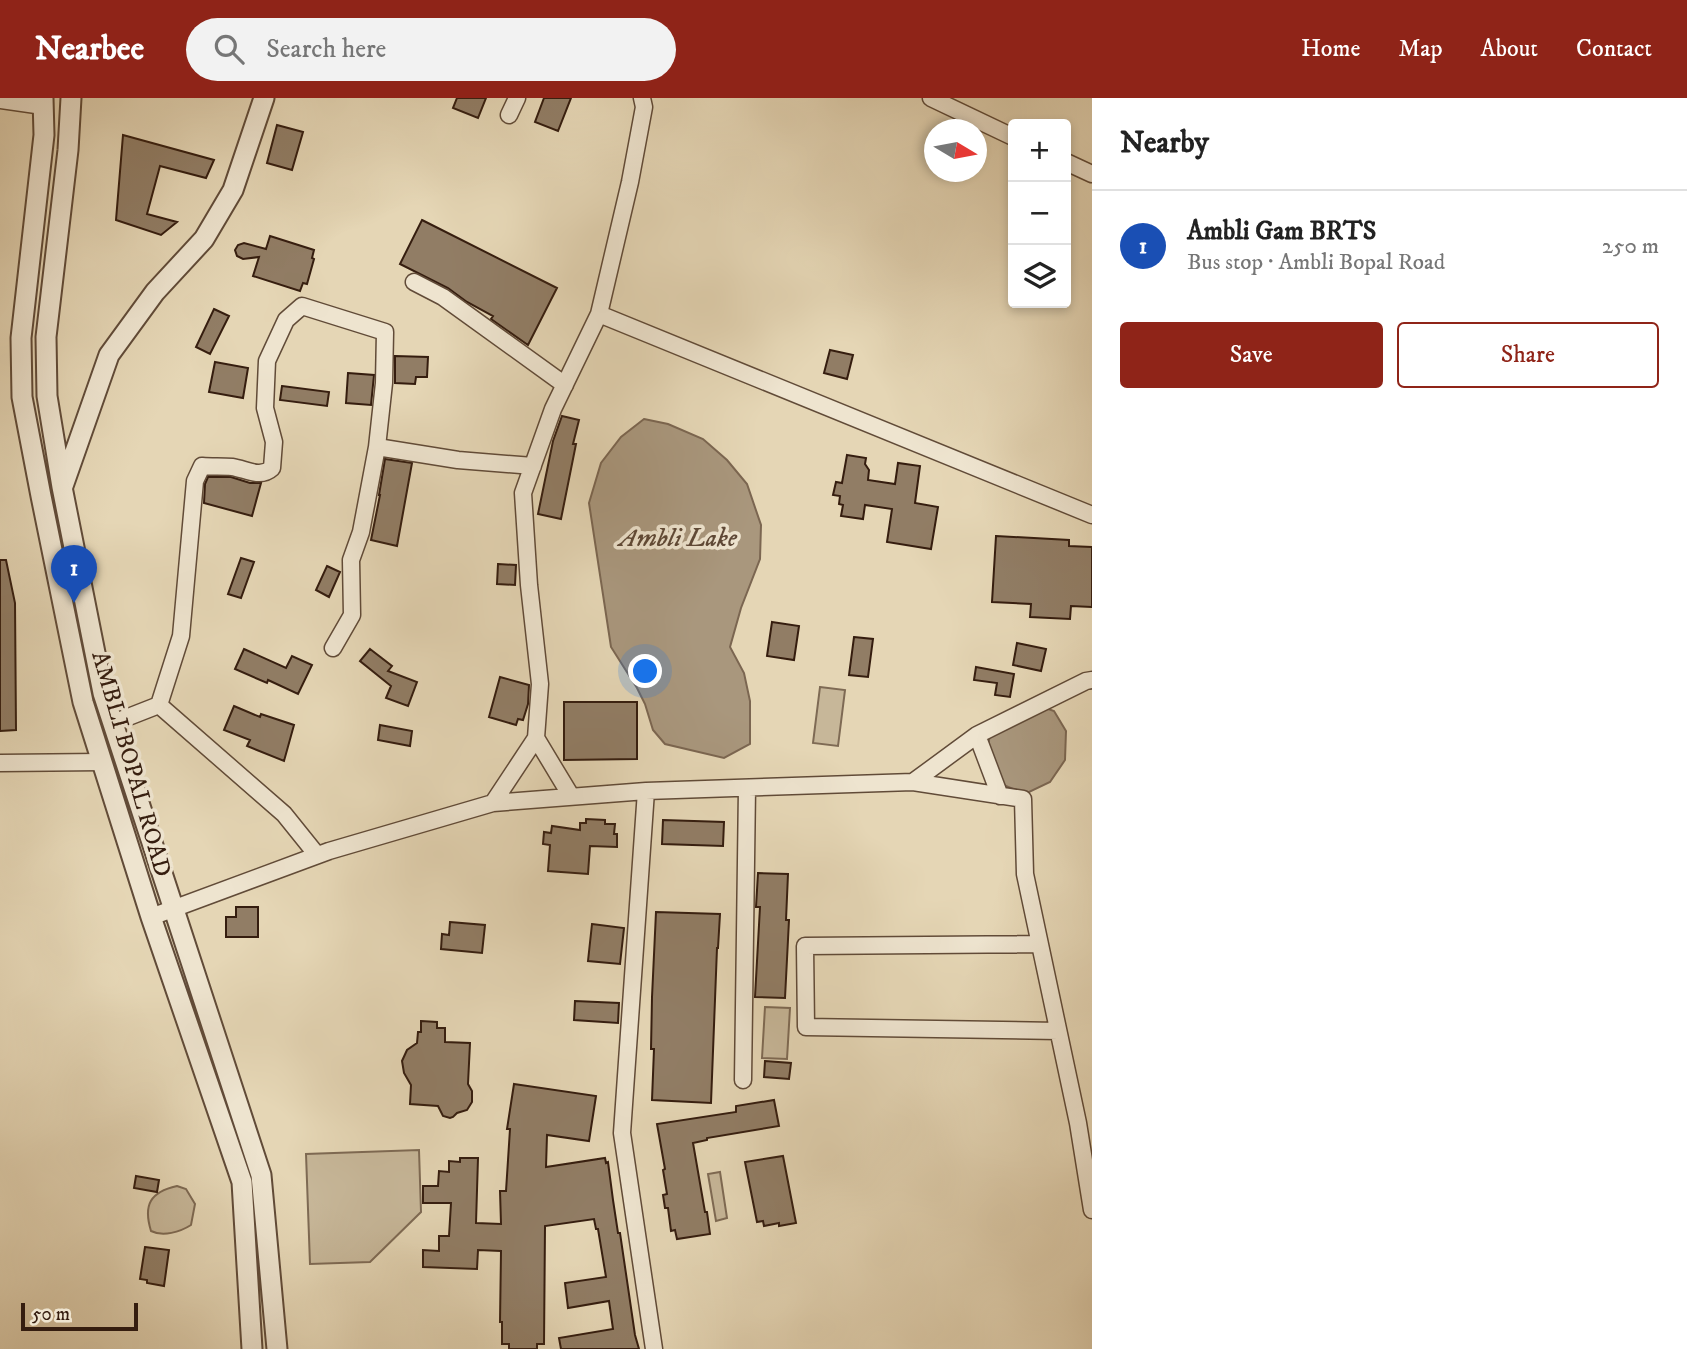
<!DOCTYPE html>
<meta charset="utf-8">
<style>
:root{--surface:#fff;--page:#f2f2f2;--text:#222;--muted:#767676;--line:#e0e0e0;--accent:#8f2418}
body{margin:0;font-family:"IM FELL DW Pica",serif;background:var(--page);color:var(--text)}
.controls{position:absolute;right:21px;top:21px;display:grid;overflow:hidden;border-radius:7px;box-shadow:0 4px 10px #0003}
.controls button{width:63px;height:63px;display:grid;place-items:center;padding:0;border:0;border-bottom:2px solid var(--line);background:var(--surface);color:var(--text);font:35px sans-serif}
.compass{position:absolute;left:924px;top:21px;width:63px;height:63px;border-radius:50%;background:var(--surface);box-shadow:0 4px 10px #0003;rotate:100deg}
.scale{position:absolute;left:21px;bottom:18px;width:117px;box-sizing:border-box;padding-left:7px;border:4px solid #351d0f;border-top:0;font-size:19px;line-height:24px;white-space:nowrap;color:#351d0f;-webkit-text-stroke:5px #eee4cf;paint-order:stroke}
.you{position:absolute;left:646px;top:574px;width:24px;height:24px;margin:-18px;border:5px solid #fff;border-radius:50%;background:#1a73e8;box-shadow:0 0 0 10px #1a73e833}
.badge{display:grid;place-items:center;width:46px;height:46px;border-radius:50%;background:var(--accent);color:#fff;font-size:23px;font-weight:700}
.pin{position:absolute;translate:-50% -58px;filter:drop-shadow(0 2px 4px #0008)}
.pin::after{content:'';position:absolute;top:37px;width:24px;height:21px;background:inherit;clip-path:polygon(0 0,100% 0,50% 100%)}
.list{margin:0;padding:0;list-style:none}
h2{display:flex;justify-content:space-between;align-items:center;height:91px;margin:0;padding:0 28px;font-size:30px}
h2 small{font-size:23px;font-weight:400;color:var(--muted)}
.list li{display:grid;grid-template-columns:46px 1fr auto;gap:21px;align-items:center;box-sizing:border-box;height:112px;padding:0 28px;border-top:2px solid var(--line)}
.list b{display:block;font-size:26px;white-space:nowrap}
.list p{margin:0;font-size:23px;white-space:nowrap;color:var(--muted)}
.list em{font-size:23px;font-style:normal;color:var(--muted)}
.actions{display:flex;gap:14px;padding:21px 28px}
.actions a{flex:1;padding:16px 0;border:2px solid var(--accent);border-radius:7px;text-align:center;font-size:24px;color:var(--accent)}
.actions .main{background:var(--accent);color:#fff}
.icon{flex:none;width:38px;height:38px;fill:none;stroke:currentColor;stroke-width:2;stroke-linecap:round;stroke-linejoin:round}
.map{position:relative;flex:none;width:1092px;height:1251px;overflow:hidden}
header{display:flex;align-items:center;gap:42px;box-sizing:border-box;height:98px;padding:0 35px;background:var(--accent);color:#fff}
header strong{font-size:33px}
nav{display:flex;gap:38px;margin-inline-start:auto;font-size:24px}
.search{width:490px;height:63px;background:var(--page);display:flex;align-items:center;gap:18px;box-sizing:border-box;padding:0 24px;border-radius:38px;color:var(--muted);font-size:26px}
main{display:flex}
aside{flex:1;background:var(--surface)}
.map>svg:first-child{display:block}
.green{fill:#c7b799;stroke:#7e6a54;stroke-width:2}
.water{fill:#a9977d;stroke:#7b6651;stroke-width:2}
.building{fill:#917d65;stroke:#351d0f;stroke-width:2}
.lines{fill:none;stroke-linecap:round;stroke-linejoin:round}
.minor-casing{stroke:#614b38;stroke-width:19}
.tertiary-casing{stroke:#614b38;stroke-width:23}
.minor{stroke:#eee4cf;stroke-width:16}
.tertiary{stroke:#eee4cf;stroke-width:19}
.labels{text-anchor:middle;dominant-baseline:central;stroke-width:7;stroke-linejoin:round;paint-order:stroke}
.street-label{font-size:24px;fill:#351d0f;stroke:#eee4cf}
.water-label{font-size:26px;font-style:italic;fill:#5e4836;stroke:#eee4cf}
</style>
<header>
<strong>Nearbee</strong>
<div class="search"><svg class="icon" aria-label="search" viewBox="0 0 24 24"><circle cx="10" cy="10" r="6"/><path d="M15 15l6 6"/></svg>Search here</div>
<nav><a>Home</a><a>Map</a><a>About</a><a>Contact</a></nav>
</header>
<main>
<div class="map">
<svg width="1092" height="1251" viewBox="0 0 1092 1251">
<rect width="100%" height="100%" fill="#e5d6b5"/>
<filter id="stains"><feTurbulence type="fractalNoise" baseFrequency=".00286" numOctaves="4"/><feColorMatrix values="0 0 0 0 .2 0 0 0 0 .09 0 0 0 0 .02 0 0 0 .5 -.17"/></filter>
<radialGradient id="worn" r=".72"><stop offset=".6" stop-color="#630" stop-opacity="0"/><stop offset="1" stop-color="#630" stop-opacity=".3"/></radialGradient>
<path class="green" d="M820 589 845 592 838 648 813 645Z
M765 909 790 910 787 961 762 960Z
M419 1052 421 1114 370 1164 310 1166 306 1056Z
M720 1074 727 1120 716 1123 708 1076Z
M177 1088 186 1091 195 1106 191 1127C180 1134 163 1139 151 1133 143 1107 150 1094 177 1088Z"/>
<path class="water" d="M644 321 668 326 703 341 727 362 747 386 761 427 760 461 741 510 730 549 744 575 750 603V646L724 660 665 646 653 632 645 606 637 590 611 549 589 405 601 365 621 339Z
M1040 608 1054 613 1066 633 1065 662 1050 684 1025 696 999 685 986 656 991 633Z"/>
<path class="building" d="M457 0H486L478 20 453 10Z
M544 0H571L558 33 535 24Z
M277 27 303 34 292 72 267 65Z
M123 37 214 62 206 80 160 68 147 116 177 124 161 137 116 122Z
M422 122 557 190 528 247 491 221 493 218 467 204 448 190 400 166Z
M270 138 314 152 312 160 314 161 307 186 303 185 300 193 253 178 259 159 243 161 237 158 235 152 238 147 244 145 266 151Z
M214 211 229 218 210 256 196 249Z
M830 252 853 257 847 281 824 275Z
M395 258 428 259 427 279H416L415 286 395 285Z
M215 264 248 270 243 300 209 294Z
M348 275 374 277 371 307 346 305Z
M282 288 329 294 327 308 280 302Z
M562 318 579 322 573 346H576L561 421 538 416 553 343Z
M847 357 866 360 865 366 869 372 868 382 895 386 898 365 920 368 915 405 938 409 931 451 887 444 892 411 865 407 863 421 841 418 843 407 839 406 840 398 833 397 836 384 842 385Z
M385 361 412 365 397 448 371 442 380 397H379Z
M208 379H231L250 385H261L252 418 204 405 205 386Z
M996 438 1069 442V448L1092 449V509L1071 508 1070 521 1030 519 1031 506 992 504Z
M241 460 254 464 241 500 228 496Z
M0 462H6L15 505 16 632 0 633Z
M498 466 516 467 515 487 497 486Z
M327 468 340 474 329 499 316 492Z
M772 524 799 528 794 562 767 558Z
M854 539 873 541 868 579 849 577Z
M1017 545 1046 551 1041 573 1013 567Z
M244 551 286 570 292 558 312 567 298 596 268 582 267 585 235 571Z
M370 551 392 568 388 573 417 584 408 608 386 600 391 588 360 563Z
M976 569 1014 576 1010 599 995 597 997 585 974 582Z
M500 579 529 587 528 606 523 622 518 621 516 627 489 619Z
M564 604H637V661L564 662Z
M234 608 260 619 261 616 294 627 284 663 247 648 250 642 224 632Z
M380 627 412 633 410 648 378 642Z
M586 721 605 722V726H615L614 736H617V749L590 748 588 776 548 773 550 747 543 746 544 734 551 735 552 728 580 732V725H586Z
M663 722 724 724 723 748 662 746Z
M758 775 788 776 786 822H789L785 900 755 899 760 809H756Z
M236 809H258V839H226V819H236Z
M656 814 720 816 718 850H717L711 1005 652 1002 654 951H651L652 899Z
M450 824 485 827 482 855 441 851 442 836 449 837Z
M592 826 624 830 620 866 588 863Z
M575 903 619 905 618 925 574 922Z
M421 923 437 924V930H445V944L470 945 468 986 472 993V1004L467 1012 457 1015 453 1019 450 1020 443 1018 438 1008 410 1006 411 987 404 975 402 963 407 952 417 945 418 934H421Z
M765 963 791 965 789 981 764 979Z
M514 986 596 998 589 1043 547 1037 546 1069 605 1060 606 1065 608 1064 613 1102 618 1135H620L635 1237 639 1251H561L559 1240 613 1231 609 1203 568 1210 565 1185 606 1179 598 1131H596L594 1121 545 1128 544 1246H537V1251H509V1246H502V1224H500L501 1153 478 1152 477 1171 423 1169V1152L439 1153V1138H449L451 1105H423V1088H438L439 1073 449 1074V1063L460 1064V1060H478L476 1125 501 1126 500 1093H506L510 1031H507Z
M774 1002 779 1028 707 1040V1042L693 1045 705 1114H707L710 1136 677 1141 675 1132 671 1133 668 1110H665L663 1097 667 1096 663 1072 665 1071 657 1026 736 1014V1008Z
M783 1058 796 1125 779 1128V1125L764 1128 763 1123 757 1124 745 1064Z
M136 1078 159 1082 157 1094 134 1090Z
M145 1149 169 1152 164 1188 147 1185V1182L140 1181Z"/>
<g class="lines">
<g class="minor-casing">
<path id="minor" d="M931 0 1013 39
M0 2 43 8
M509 17 517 0
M1066 64 1092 76
M414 184 443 199 565 287
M599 216 1092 417
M377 349 458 362 533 368
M159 607 284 716 317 757
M113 625 159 607 181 538 195 383 202 368C212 369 222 368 232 369 246 371 260 381 272 370L274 344 265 310 267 263 286 222 302 208 385 234 384 285 377 349 361 434 351 462 352 517 333 550
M977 637 1000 698
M536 640 540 586 529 487 523 395 553 311 599 216 630 84 644 9 642 0
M0 665 102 664
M913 684 977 637 1086 583 1092 582
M646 693 622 1035 654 1251
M493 705 536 640 571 698
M151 819 329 753 493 705 646 693 913 684 1023 701 1025 776 1078 1025 1092 1112
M1040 846 805 848 806 929 1058 933
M743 982 747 690"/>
</g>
<g class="tertiary-casing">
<path id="tertiary" d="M43 0 44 37 21 240 22 299 41 398 83 604 151 819 242 1084 252 1251
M71 0 68 52 46 239 47 298 62 389 103 595 261 1077 277 1251
M63 388 109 257 155 194 204 141 233 92 264 0"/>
</g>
<use href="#minor" class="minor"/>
<use href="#tertiary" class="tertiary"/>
</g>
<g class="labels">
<g class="street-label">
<text transform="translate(131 666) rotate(74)">AMBLI BOPAL ROAD</text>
</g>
<g class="water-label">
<text x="678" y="440">Ambli Lake</text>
</g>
</g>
<rect width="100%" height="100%" filter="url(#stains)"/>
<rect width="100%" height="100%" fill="url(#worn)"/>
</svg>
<div class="controls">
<button>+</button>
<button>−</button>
<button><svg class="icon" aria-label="layers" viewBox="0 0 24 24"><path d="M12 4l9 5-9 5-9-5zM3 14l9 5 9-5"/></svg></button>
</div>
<svg class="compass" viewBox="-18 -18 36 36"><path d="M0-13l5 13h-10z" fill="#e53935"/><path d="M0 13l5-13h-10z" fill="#767676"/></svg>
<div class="scale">50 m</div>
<div class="you"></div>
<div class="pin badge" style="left:74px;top:505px;background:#1a4fb4">1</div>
</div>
<aside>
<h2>Nearby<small></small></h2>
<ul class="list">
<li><span class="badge" style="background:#1a4fb4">1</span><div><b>Ambli Gam BRTS</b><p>Bus stop · Ambli Bopal Road</p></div><em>250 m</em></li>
</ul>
<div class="actions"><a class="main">Save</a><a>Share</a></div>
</aside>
</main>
